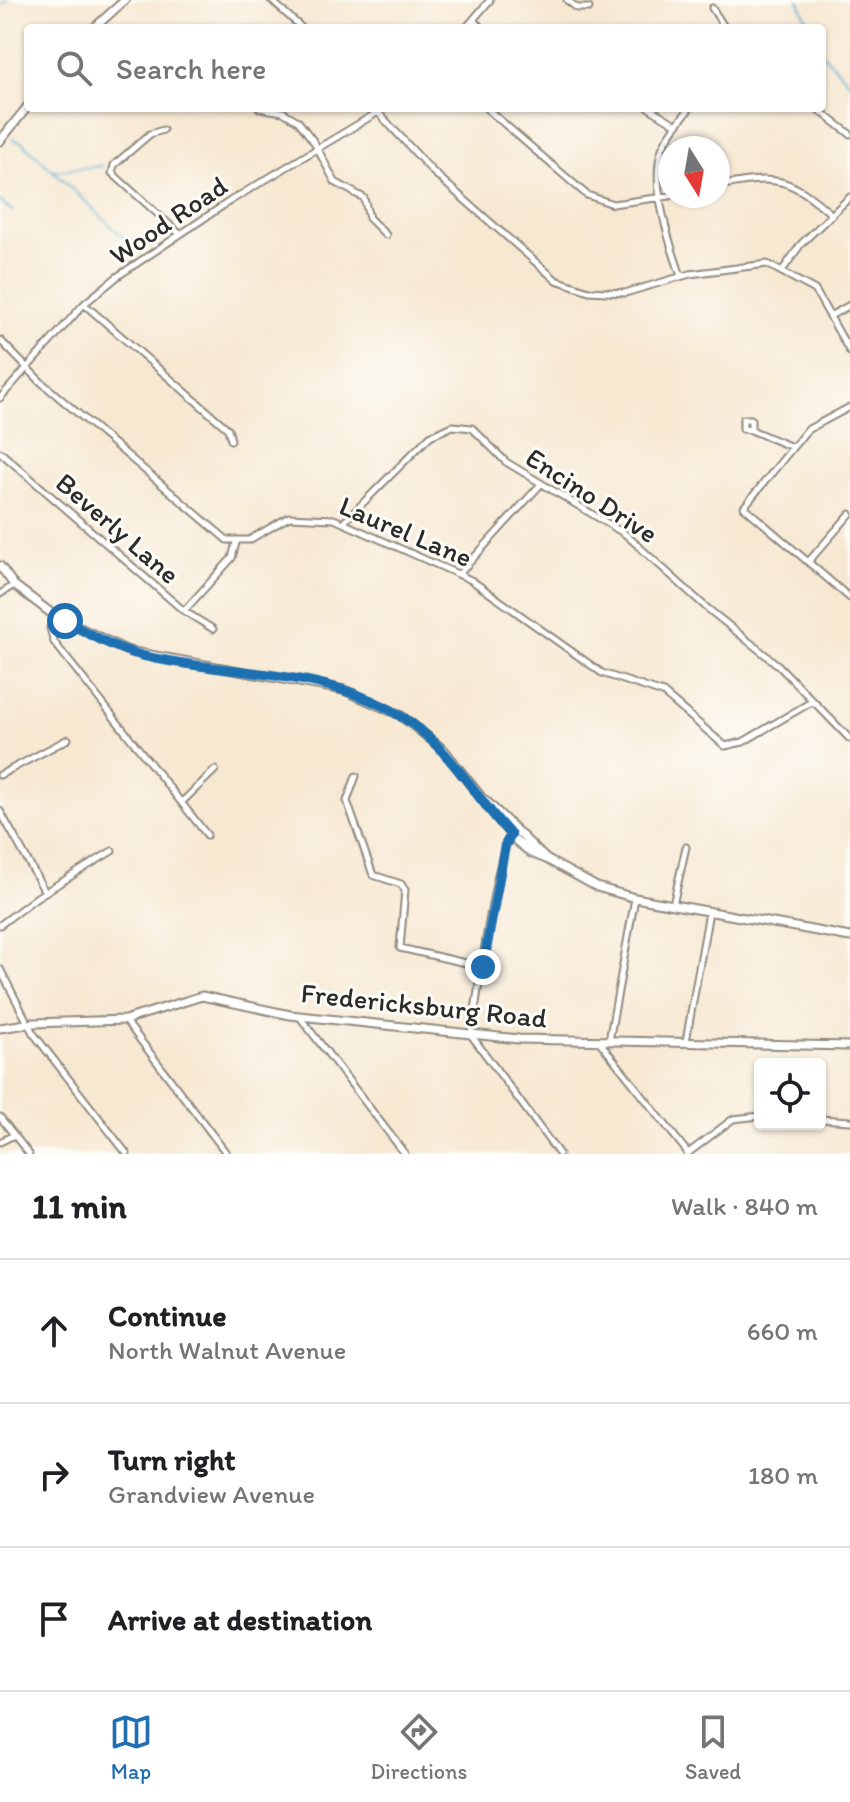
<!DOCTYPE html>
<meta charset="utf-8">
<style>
:root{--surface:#fff;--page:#f2f2f2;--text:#202124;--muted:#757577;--line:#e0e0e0;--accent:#1f6fb2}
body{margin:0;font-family:Itim,sans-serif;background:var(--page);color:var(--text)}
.controls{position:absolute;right:24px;bottom:24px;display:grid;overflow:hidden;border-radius:8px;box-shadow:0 2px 6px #0004}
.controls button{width:72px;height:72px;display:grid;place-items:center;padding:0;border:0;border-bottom:2px solid var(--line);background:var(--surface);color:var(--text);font:40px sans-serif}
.compass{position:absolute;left:658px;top:136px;width:72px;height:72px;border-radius:50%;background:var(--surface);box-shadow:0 2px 6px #0004;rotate:169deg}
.stop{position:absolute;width:24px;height:24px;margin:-18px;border:6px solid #1f6fb2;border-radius:50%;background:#fff}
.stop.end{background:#1f6fb2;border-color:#fff;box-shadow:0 2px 8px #0008}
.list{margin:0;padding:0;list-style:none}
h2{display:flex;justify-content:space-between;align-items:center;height:104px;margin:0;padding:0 32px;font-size:34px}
h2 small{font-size:26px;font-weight:400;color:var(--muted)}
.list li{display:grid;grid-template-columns:52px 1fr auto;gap:24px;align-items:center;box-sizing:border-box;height:144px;padding:0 32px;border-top:2px solid var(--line)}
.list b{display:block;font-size:30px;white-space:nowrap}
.list p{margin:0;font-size:26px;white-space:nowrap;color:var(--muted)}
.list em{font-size:26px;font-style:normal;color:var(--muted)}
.icon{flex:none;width:44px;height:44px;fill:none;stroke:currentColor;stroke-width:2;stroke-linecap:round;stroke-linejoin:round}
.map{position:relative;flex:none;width:850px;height:1154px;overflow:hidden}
.search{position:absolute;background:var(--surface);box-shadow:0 2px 6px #0004;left:24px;right:24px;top:24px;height:88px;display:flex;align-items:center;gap:20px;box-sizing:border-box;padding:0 28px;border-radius:8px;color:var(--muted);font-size:30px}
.sheet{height:536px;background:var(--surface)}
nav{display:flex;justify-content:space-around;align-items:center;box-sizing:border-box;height:112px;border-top:2px solid var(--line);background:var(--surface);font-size:22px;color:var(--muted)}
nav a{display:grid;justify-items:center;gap:4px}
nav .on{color:var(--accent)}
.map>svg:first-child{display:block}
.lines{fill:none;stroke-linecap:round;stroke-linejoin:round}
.stream{stroke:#50a9ce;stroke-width:2}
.street-casing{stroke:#918a7e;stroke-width:9}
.secondary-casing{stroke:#918a7e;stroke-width:11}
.street{stroke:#fff;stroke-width:5}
.secondary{stroke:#fff;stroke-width:7}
.route{stroke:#1f6fb2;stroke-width:10}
.labels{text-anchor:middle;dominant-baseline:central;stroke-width:6;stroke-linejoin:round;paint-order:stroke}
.street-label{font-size:28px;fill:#2b2b2b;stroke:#fdfcf7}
</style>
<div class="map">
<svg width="850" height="1154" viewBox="0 0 850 1154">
<rect width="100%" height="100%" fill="#fdfcf7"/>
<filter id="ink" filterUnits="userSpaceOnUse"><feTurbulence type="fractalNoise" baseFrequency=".0125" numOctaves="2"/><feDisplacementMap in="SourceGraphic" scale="16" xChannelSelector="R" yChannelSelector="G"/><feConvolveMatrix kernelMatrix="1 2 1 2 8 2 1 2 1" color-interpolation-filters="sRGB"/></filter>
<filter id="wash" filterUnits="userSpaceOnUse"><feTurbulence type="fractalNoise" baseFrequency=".006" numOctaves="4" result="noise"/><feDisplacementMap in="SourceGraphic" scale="32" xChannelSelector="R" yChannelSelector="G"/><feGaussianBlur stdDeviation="1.8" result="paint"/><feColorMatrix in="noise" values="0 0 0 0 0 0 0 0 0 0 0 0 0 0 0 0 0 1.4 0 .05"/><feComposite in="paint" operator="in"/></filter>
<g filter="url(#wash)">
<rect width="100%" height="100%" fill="#f7e8d2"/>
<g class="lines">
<path class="stream" d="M798 0 811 28
M0 5 8 0
M822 53 850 83
M12 139 22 142 53 171 102 166
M52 170 125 239 152 243
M0 201 12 211"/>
</g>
</g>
<g filter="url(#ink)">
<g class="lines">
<g class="street-casing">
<path id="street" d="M271 0 302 28
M567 0 577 8H589
M712 8 725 28
M473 20 482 28
M466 28 490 0
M259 108 283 112 298 121 314 142 335 182 364 198 369 218 386 235
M374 108 433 172 556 280 589 291 625 293 690 274 767 264 815 290 850 352
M486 108 587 195 613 204 670 196
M649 108 677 125
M816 108 850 134
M163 130 150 134 114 165 112 173 180 234
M718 186C774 175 789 176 832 215
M782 271 801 244 850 197
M681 276C669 242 650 184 662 149 668 134 680 121 690 108
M84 304 228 429 231 440
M830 316 850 305
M0 340 41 382 227 540H249L289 517 334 519 471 580 602 673 663 693 725 746 743 742 813 701
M0 398 84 304 118 276 230 201 385 108
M850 407 807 430 744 507 850 598
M751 430 743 429V419H751V430L792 447
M0 452 184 611 213 629
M343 523 430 436 453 426 472 428 506 462 625 534 707 608 778 665 850 739
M809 561 850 514
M459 574 541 484
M0 594 14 585
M184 611 232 558 236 543
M55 616 50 628 54 642 207 835
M0 775 68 739
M356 776 347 801 373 875 401 884 405 890 400 948 483 967
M182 802 215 770
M0 811 45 892
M511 835C496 853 477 1002 471 1035L559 1154
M673 905 686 847
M0 925 37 897 112 851
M0 969 33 1033 127 1154
M299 1016 405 1154
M125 1020 227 1154
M599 1041 688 1153
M609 1041 635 898
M686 1041 709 912
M0 1117 29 1154
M820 1119 850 1121
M0 1142 14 1135
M687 1154 733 1119 760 1116"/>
</g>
<g class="secondary-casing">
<path id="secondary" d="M94 28 125 0
M0 141 28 106
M0 566 14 585 55 616 128 651 344 690 400 715 444 750 515 840 531 853 546 859
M485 800 546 859 597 887 635 898 850 937
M0 1028 33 1023 125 1020 202 996 290 1015 519 1039 850 1046"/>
</g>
<use href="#street" class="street"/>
<use href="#secondary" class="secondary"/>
</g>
</g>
<g class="lines" filter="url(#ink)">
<path class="route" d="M65 621C91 635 116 649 144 656 228 676 323 668 399 715 449 745 472 794 511 835L505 845 483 967"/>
</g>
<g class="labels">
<g class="street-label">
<text transform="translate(168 220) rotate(-34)">Wood Road</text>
<text transform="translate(592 495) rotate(33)">Encino Drive</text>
<text transform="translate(118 528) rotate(41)">Beverly Lane</text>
<text transform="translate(406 531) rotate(23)">Laurel Lane</text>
<text transform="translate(424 1005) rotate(6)">Fredericksburg Road</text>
</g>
</g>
</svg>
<div class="controls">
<button><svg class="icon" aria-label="locate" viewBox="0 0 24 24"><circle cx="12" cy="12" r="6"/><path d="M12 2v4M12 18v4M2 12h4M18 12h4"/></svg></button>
</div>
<svg class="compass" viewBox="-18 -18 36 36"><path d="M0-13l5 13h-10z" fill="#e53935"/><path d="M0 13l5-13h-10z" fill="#757577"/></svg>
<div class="stop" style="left:65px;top:621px"></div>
<div class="stop end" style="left:483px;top:967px"></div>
<div class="search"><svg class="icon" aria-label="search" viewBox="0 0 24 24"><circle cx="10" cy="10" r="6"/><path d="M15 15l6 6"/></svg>Search here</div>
</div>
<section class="sheet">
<h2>11 min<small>Walk · 840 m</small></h2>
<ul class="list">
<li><svg class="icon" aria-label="ahead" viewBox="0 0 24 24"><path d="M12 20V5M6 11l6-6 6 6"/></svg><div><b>Continue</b><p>North Walnut Avenue</p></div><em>660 m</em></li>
<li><svg class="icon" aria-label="right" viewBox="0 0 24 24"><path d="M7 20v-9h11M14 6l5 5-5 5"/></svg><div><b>Turn right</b><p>Grandview Avenue</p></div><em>180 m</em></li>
<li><svg class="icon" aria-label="arrive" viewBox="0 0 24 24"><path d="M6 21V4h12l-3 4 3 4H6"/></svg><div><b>Arrive at destination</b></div></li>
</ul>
</section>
<nav>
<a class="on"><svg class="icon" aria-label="map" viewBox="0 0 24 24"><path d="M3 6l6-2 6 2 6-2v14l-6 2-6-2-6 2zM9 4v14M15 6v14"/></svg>Map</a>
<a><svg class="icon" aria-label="directions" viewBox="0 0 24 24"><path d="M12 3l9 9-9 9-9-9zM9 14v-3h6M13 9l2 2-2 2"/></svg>Directions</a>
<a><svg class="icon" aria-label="saved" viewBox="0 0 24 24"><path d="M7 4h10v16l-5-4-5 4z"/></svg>Saved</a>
</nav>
